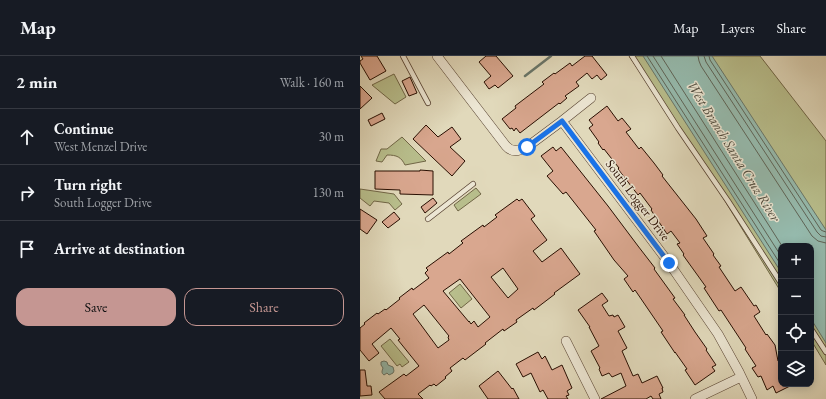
<!DOCTYPE html>
<meta charset="utf-8">
<style>
:root{--surface:#171b24;--page:#242831;--text:#f1f3f6;--muted:#9ea1a6;--line:#363941;--accent:#c59692}
body{margin:0;font-family:"EB Garamond",serif;background:var(--page);color:var(--text)}
.controls{position:absolute;right:12px;bottom:12px;display:grid;overflow:hidden;border-radius:8px;box-shadow:0 2px 10px #0003}
.controls button{width:36px;height:36px;display:grid;place-items:center;padding:0;border:0;border-bottom:1px solid var(--line);background:var(--surface);color:var(--text);font:20px sans-serif}
.stop{position:absolute;width:12px;height:12px;margin:-9px;border:3px solid #1a73e8;border-radius:50%;background:#fff}
.stop.end{background:#1a73e8;border-color:#fff;box-shadow:0 1px 4px #0008}
.list{margin:0;padding:0;list-style:none}
h2{display:flex;justify-content:space-between;align-items:center;height:52px;margin:0;padding:0 16px;font-size:17px}
h2 small{font-size:13px;font-weight:400;color:var(--muted)}
.list li{display:grid;grid-template-columns:26px 1fr auto;gap:12px;align-items:center;box-sizing:border-box;height:56px;padding:0 16px;border-top:1px solid var(--line)}
.list b{display:block;font-size:15px;white-space:nowrap}
.list p{margin:0;font-size:13px;white-space:nowrap;color:var(--muted)}
.list em{font-size:13px;font-style:normal;color:var(--muted)}
.actions{display:flex;gap:8px;padding:12px 16px}
.actions a{flex:1;padding:9px 0;border:1px solid var(--accent);border-radius:12px;text-align:center;font-size:14px;color:var(--accent)}
.actions .main{background:var(--accent);color:#111}
.icon{flex:none;width:22px;height:22px;fill:none;stroke:currentColor;stroke-width:2;stroke-linecap:round;stroke-linejoin:round}
.map{position:relative;flex:none;width:466px;height:343px;overflow:hidden}
header{display:flex;align-items:center;gap:24px;box-sizing:border-box;height:56px;padding:0 20px;background:var(--surface);border-bottom:1px solid var(--line)}
header strong{font-size:19px}
nav{display:flex;gap:22px;margin-inline-start:auto;font-size:14px}
main{display:flex}
aside{flex:1;background:var(--surface)}
.map>svg:first-child{display:block}
.green{fill:#b8be8c;stroke:#706646}
.water{fill:#95baad;stroke:#697568}
.lines{fill:none;stroke-linecap:round;stroke-linejoin:round}
.shore{stroke:#5e6457;stroke-width:1}
.stream{stroke:#697568;stroke-width:2.5}
.building{fill:#d9a78f;stroke:#280e01;fill-rule:evenodd}
.lane-casing{stroke:#564130;stroke-width:6}
.street-casing{stroke:#564130;stroke-width:10}
.lane{stroke:#ece6d3;stroke-width:4.5}
.street{stroke:#ece6d3;stroke-width:9}
.route{stroke:#1a73e8;stroke-width:5}
.labels{text-anchor:middle;dominant-baseline:central;stroke-width:3;stroke-linejoin:round;paint-order:stroke}
.street-label{font-size:13px;fill:#280e01;stroke:#ece6d3}
.water-label{font-size:14px;font-style:italic;fill:#4e4a3d;stroke:#ece6d3}
</style>
<header>
<strong>Map</strong>
<nav><a>Map</a><a>Layers</a><a>Share</a></nav>
</header>
<main>
<aside>
<h2>2 min<small>Walk · 160 m</small></h2>
<ul class="list">
<li><svg class="icon" aria-label="ahead" viewBox="0 0 24 24"><path d="M12 20V5M6 11l6-6 6 6"/></svg><div><b>Continue</b><p>West Menzel Drive</p></div><em>30 m</em></li>
<li><svg class="icon" aria-label="right" viewBox="0 0 24 24"><path d="M7 20v-9h11M14 6l5 5-5 5"/></svg><div><b>Turn right</b><p>South Logger Drive</p></div><em>130 m</em></li>
<li><svg class="icon" aria-label="arrive" viewBox="0 0 24 24"><path d="M6 21V4h12l-3 4 3 4H6"/></svg><div><b>Arrive at destination</b></div></li>
</ul>
<div class="actions"><a class="main">Save</a><a>Share</a></div>
</aside>
<div class="map">
<svg width="466" height="343" viewBox="0 0 466 343">
<rect width="100%" height="100%" fill="#e1d9bb"/>
<filter id="stains"><feTurbulence type="fractalNoise" baseFrequency=".005" numOctaves="4"/><feColorMatrix values="0 0 0 0 .2 0 0 0 0 .09 0 0 0 0 .02 0 0 0 .5 -.17"/></filter>
<radialGradient id="worn" r=".72"><stop offset=".6" stop-color="#630" stop-opacity="0"/><stop offset="1" stop-color="#630" stop-opacity=".3"/></radialGradient>
<path class="green" d="M269 0H400L466 85V309L451 284V190H421V236L333 93Z
M34 18 46 41 35 48 12 29Z
M42 81 66 105 45 109C41 101 37 99 27 99L22 106 16 105 21 93H27Z
M116 132 121 138 98 155 94 149Z
M0 133 34 138 42 148 35 154 29 147 14 145 10 150 0 142Z
M100 228 112 243 101 252 89 237Z
M30 283 49 306 42 311 40 308 37 310 21 290Z"/>
<path class="water" d="M283 0H352L466 174V287L451 263V190H421V216Z
M24 305 27 306 28 309 33 311 34 315 33 317 29 319 27 317 24 319C21 317 22 315 23 312L21 309V306Z"/>
<g class="lines">
<path class="shore" d="M287 0 421 209
M293 0 421 200
M301 0 422 190
M338 0 339 5 341 10 452 180 458 185 466 187
M344 0 346 6 457 176 461 180 466 181
M349 0 350 4 461 174 463 175 466 176"/>
<path class="stream" d="M165 20 191 0"/>
</g>
<path class="building" d="M1 0H17L26 15 10 24 0 7V5L3 3Z
M126 0H136L153 20 138 32 135 29 129 33 124 26 131 20 119 6Z
M225 0H232L247 19 241 24 237 19 232 23 227 17 216 26 219 30 205 40 207 42 200 48 199 47 160 77 156 72 154 75 152 72 150 73 142 63 156 52 155 50 184 28 182 26 194 17 195 18 210 7 212 10Z
M50 21 57 37 49 40 42 25Z
M0 30 12 42 0 53Z
M247 50 258 65 262 62 271 73 266 76 279 93 281 91 294 107 303 119 302 120 336 163 347 180 343 182 354 198 353 199 361 210 359 211 375 235 381 231 394 250 396 249 400 256 394 260 406 279 407 278 415 289 418 305 421 304V328H434L416 337 413 330 407 334 401 320 398 321 392 312 396 310 385 293 386 292 361 254 359 255 344 232 346 231 323 199 324 198 317 188 320 187 311 175 307 178 291 154 292 153 280 137 278 139 258 113 259 112 244 93 243 94 238 87 239 86 229 72 233 69 229 64Z
M22 57 25 63 11 70 8 64Z
M66 69 78 81 92 71 101 83 90 91 105 105 92 120 53 83Z
M193 91 196 95 201 91 248 150 278 190 295 212 294 213 315 242 313 243 325 259H324L335 276 347 293 346 294 356 309 352 311 355 315 335 329 325 314 327 313 315 296V297L301 276 303 275 275 234 273 236 264 223 268 220 254 204 234 175 236 174 206 136 203 138 187 120 193 115 181 100Z
M60 114 73 115V139L40 138V134L15 133V115H60Z
M73 142 77 147 65 157 61 151Z
M157 143 159 145 162 143 175 160 171 163 187 184 173 195 182 206 201 192 220 218 194 237 195 238 174 254 173 252 156 264 157 266 144 275 143 273 125 287 126 288 105 304 103 302 90 312 92 315 85 321 86 322 76 330 74 328 71 330 70 329 58 338 63 343H25L19 336 44 318 46 320 59 310 38 284 40 283 31 272 12 288 19 297 9 305 0 294V272L5 268 4 267 17 257 18 258 25 253 26 254 40 243 39 242 52 232 53 234 69 222 65 217 68 214 66 212 88 196 89 198 103 187 101 185 123 169 124 171 137 161 135 159ZM143 212 158 233 148 242 131 221ZM100 223 130 261 118 271 114 265 111 268 109 265V266L83 235ZM64 249 89 280 88 281 89 284 78 292 53 258Z
M0 153 17 164 7 178 0 173Z
M34 156 40 163 28 172 22 166Z
M242 237 248 245 242 249 249 260 253 259 254 261 258 259 265 271 258 275 267 292 262 295 273 320 278 318 282 327 297 320 303 332H302L303 336 299 338 301 343H293L291 340 286 343H241L266 330 261 317 252 321 249 317 242 320 239 313 240 312 231 295 239 290 229 271H230L218 254Z
M178 296 182 303 185 300 192 314 202 309 212 332 207 335 209 339 206 340 208 343H188L183 334 180 336 171 317 163 321 156 308Z
M0 314H5L7 330H11L12 339 0 340Z
M138 315 152 333 153 332 159 343H128L119 330Z"/>
<g class="lines">
<g class="lane-casing">
<path id="lane" d="M43 0 68 47
M272 0 318 72 368 145 421 227
M68 163 113 128
M451 273 466 296"/>
</g>
<g class="street-casing">
<path id="street" d="M77 0 146 90C152 97 160 95 167 91L202 65 231 42
M202 65 309 207 358 278 379 316 392 343
M206 285 235 343
M335 343 381 321"/>
</g>
<use href="#lane" class="lane"/>
<use href="#street" class="street"/>
</g>
<g class="lines">
<path class="route" d="M167 91 202 65 309 207"/>
</g>
<g class="labels">
<g class="street-label">
<text transform="translate(278 144) rotate(53)">South Logger Drive</text>
</g>
<g class="water-label">
<text transform="translate(374 95) rotate(58)">West Branch Santa Cruz River</text>
</g>
</g>
<rect width="100%" height="100%" filter="url(#stains)"/>
<rect width="100%" height="100%" fill="url(#worn)"/>
</svg>
<div class="controls">
<button>+</button>
<button>−</button>
<button><svg class="icon" aria-label="locate" viewBox="0 0 24 24"><circle cx="12" cy="12" r="6"/><path d="M12 2v4M12 18v4M2 12h4M18 12h4"/></svg></button>
<button><svg class="icon" aria-label="layers" viewBox="0 0 24 24"><path d="M12 4l9 5-9 5-9-5zM3 14l9 5 9-5"/></svg></button>
</div>
<div class="stop" style="left:167px;top:91px"></div>
<div class="stop end" style="left:309px;top:207px"></div>
</div>
</main>
